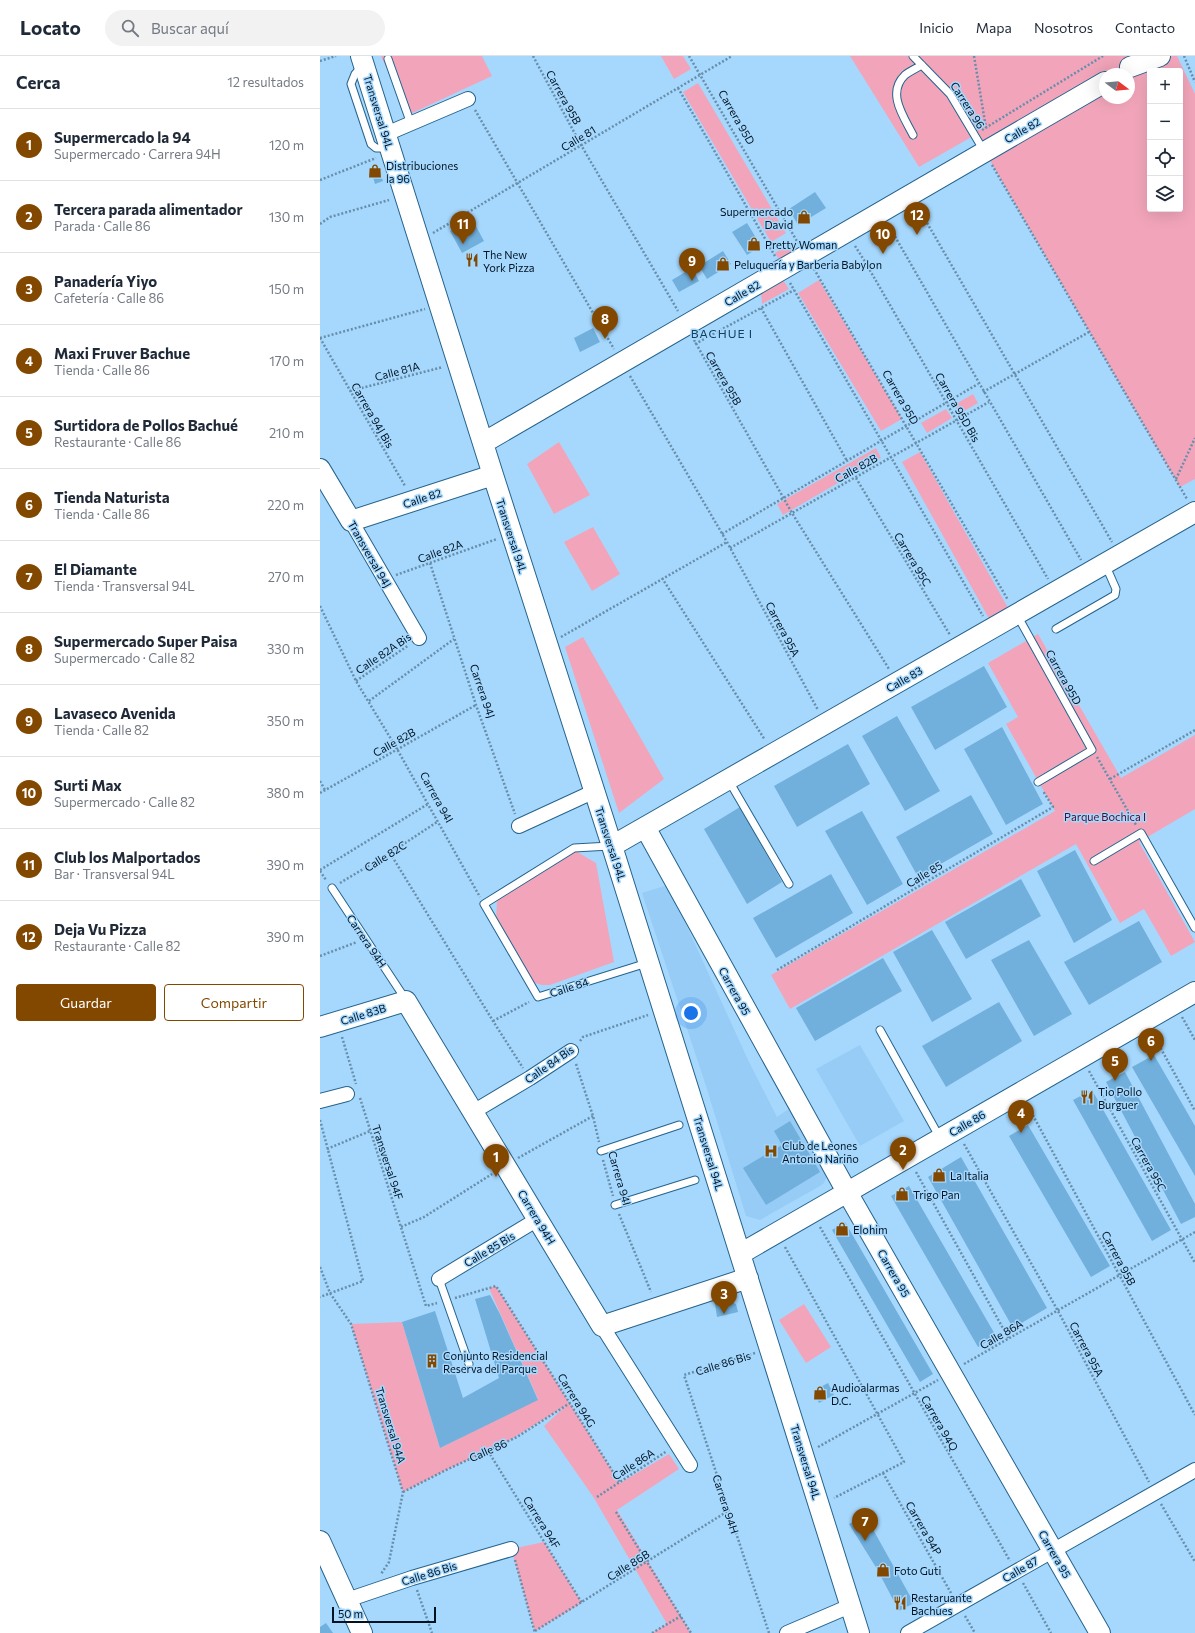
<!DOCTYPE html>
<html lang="es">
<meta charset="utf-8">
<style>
:root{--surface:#fff;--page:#f2f2f3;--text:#1f2937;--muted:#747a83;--line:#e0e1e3;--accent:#824800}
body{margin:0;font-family:Commissioner,sans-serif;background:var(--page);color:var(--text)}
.controls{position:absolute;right:12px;top:12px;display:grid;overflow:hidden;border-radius:4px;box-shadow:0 4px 16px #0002}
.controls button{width:36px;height:36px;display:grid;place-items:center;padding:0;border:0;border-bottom:1px solid var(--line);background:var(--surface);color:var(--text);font:20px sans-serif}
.compass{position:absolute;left:779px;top:12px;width:36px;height:36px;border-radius:50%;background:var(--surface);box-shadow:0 4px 16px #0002;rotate:106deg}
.scale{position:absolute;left:12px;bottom:10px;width:104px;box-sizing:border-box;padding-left:4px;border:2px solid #001323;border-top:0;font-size:11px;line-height:14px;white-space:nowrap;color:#001323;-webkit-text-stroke:3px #a6d8fd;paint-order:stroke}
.you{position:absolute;left:371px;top:957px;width:14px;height:14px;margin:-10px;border:3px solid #fff;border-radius:50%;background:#1a73e8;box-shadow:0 0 0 6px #1a73e833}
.badge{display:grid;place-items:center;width:26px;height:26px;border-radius:50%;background:var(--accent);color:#fff;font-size:13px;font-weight:700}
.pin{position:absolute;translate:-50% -33px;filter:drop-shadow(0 1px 2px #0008)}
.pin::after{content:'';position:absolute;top:21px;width:14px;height:12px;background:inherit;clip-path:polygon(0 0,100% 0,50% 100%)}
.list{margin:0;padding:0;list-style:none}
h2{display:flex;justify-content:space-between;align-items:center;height:52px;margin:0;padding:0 16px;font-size:17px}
h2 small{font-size:13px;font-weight:400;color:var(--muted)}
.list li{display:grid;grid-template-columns:26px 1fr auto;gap:12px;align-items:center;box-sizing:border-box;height:72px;padding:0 16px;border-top:1px solid var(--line)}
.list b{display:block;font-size:15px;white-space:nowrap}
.list p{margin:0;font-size:13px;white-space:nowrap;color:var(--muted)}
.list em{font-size:13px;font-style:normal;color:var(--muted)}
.actions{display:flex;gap:8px;padding:12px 16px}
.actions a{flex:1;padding:9px 0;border:1px solid var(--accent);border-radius:4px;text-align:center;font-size:14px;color:var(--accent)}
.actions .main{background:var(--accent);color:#fff}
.icon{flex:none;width:22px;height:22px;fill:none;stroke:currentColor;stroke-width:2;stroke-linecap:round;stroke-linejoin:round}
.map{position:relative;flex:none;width:875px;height:1577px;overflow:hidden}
header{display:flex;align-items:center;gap:24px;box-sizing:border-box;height:56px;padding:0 20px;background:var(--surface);border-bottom:1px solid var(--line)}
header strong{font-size:19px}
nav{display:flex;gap:22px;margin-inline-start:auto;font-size:14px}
.search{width:280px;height:36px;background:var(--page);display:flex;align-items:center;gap:10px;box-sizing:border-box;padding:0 14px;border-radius:22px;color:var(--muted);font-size:15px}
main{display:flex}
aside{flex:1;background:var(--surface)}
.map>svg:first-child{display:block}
.built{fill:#96ccf5}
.green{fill:#f2a5ba;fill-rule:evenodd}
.building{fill:#71afdc}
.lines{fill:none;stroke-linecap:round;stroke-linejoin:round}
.lane-casing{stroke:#25638c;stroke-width:9}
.street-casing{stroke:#25638c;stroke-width:16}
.secondary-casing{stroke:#25638c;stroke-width:22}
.path{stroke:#678eab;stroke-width:2.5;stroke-dasharray:2 2;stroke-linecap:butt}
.lane{stroke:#fff;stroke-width:7}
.street{stroke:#fff;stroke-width:14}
.secondary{stroke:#fff;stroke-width:20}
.labels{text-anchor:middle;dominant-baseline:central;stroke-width:3;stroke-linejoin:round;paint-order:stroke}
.street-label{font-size:11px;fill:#001323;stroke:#a6d8fd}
.poi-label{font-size:11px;fill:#001323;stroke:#a6d8fd;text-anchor:start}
.park-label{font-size:11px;fill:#550629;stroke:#a6d8fd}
.neighbourhood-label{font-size:12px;letter-spacing:1px;fill:#114160;stroke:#a6d8fd}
</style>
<header>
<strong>Locato</strong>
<div class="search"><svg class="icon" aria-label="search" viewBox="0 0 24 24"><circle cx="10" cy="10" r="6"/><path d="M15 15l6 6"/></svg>Buscar aquí</div>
<nav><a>Inicio</a><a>Mapa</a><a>Nosotros</a><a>Contacto</a></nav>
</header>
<main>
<aside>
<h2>Cerca<small>12 resultados</small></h2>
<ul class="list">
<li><span class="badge">1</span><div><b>Supermercado la 94</b><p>Supermercado · Carrera 94H</p></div><em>120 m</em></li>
<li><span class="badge">2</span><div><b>Tercera parada alimentador</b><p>Parada · Calle 86</p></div><em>130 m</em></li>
<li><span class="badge">3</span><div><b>Panadería Yiyo</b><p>Cafetería · Calle 86</p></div><em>150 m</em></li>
<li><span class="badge">4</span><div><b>Maxi Fruver Bachue</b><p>Tienda · Calle 86</p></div><em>170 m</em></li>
<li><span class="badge">5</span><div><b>Surtidora de Pollos Bachué</b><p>Restaurante · Calle 86</p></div><em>210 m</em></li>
<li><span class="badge">6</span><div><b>Tienda Naturista</b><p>Tienda · Calle 86</p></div><em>220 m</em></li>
<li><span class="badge">7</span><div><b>El Diamante</b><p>Tienda · Transversal 94L</p></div><em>270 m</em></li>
<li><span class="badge">8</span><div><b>Supermercado Super Paisa</b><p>Supermercado · Calle 82</p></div><em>330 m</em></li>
<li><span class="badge">9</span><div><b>Lavaseco Avenida</b><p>Tienda · Calle 82</p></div><em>350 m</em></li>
<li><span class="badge">10</span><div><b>Surti Max</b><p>Supermercado · Calle 82</p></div><em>380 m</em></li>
<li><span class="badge">11</span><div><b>Club los Malportados</b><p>Bar · Transversal 94L</p></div><em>390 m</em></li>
<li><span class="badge">12</span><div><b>Deja Vu Pizza</b><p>Restaurante · Calle 82</p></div><em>390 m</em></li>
</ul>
<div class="actions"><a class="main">Guardar</a><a>Compartir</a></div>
</aside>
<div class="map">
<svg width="875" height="1577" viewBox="0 0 875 1577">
<rect width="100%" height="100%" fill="#a6d8fd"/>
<path class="built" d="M348 829 429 1006 457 1061 470 1052 507 1120 504 1127 500 1130 440 1164 426 1160 386 1030 322 837Z
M540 989 584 1065 540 1090 496 1013Z"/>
<path class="green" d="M61 0H162L172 20 88 59Z
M341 0H363L371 13 354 23Z
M530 0H857L875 38V423L860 431 655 79 599 111ZM830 15H860V153H830ZM785 18H809V42H785Z
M378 27 466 177 451 186 363 36Z
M472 186 478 196 461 207 455 197Z
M463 224 469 233 442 248 441 236Z
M499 224 582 363 561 375 478 237Z
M653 338 658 347 639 358 634 349Z
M626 353 632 362 607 377 601 367Z
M239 386 270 439 234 458 207 408Z
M556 392 561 402 463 459 457 448Z
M600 396 691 557 672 568 582 406Z
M273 471 300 518 272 535 244 486Z
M718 578 801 722 875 679V753L819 786 875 886 851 900 824 853 800 867 756 788 470 953 451 919 735 755 686 668 698 661 668 607Z
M263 581 344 723 299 757 245 591Z
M254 794 276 807 294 906 230 929H222L212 926 176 866 177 844Z
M176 1230 300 1427 349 1398 359 1413 297 1454 371 1577H332L347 1568 274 1442 224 1370 247 1349 188 1385 126 1414 83 1436 31 1268 82 1266 120 1392 218 1343 169 1232Z
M484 1248 511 1291 486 1307 459 1264Z
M224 1486 262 1547 215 1575 191 1493Z"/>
<path class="building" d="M58 111 63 125 55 128 51 114Z
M495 136 506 152 478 169 469 153Z
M152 163 164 185 142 197 130 175Z
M427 167 441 190 427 199 412 176Z
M403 195 411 208 387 223 379 210Z
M372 212 379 225 359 236 352 224Z
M273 272 280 286 260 296 254 282Z
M664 610 687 651 615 694 591 651Z
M577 660 620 735 585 755 542 680Z
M682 671 723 748 686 769 644 693Z
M528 688 550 728 477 771 454 730Z
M651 739 673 778 598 821 576 781Z
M420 751 462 826 427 848 384 773Z
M542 755 583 828 547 849 505 775Z
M755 794 792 864 754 887 717 815Z
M511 818 533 857 456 902 433 862Z
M701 823 721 860 646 903 625 866Z
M819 865 842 906 769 949 744 906Z
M612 874 652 943 612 966 573 896Z
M709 884 752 958 714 980 671 904Z
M563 902 582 935 495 985 476 952Z
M679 946 702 985 626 1031 602 990Z
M834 999 875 1070V1120L812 1011Z
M805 1016 875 1148V1161L861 1168 786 1026Z
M772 1034 851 1174 832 1185 753 1044Z
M470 1065 500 1116 446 1149 423 1112 462 1089 454 1075Z
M708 1069 790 1210 771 1221 689 1080Z
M641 1101 727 1252 693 1272 608 1121Z
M589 1130 676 1280 658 1291 571 1140Z
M525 1166 613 1318 600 1326 512 1174Z
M170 1239 180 1258 218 1344 120 1392 82 1266 115 1255 143 1342 179 1322 155 1243Z
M409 1245 416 1248 418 1256 397 1261 395 1248Z
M508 1327 514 1339 499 1347 493 1335Z
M545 1459 594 1547 579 1555 557 1513 529 1468Z
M6 1567 13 1577H0V1571Z"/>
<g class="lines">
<g class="lane-casing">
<path id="lane" d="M593 0 630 38 664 95
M68 3 91 68
M42 10 35 18 31 28 51 88 56 92H68
M593 79C584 61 566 37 585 19 590 15 597 12 602 9
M697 559 772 694 718 726
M736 573 795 539 796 533 785 508
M409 725 469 828
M290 790 254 792 164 848 218 941 327 907
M774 805 821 777 875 872
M12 832 86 944
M560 974 620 1082
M281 1095 359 1069
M295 1149 375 1124
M119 1223 149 1308"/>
</g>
<g class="street-casing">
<path id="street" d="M66 78 148 43
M31 465 99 582
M199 770 275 735
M0 1045 27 1038
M153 1056 210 1022 251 995
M119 1223 218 1163
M282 1270 370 1409
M27 1544 92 1522 191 1493
M467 1577 530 1550
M588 1577 875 1414"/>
</g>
<g class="secondary-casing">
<path id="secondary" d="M41 0 173 419 292 790 539 1577
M810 11 840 0
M163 387 785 26
M0 413 31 465 173 419
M325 771 527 1136 780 1577
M292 790 875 456
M0 971 86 945 282 1270 428 1222
M420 1198 875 936
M0 1485 42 1577"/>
</g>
<path class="path" d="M213 0 261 89 358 255
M369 0 478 187
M654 0 666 72
M864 0 875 26
M0 5 16 0
M358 32 455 200
M155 54 294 293
M662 74 783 0
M672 109 867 443
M0 124 56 102
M599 153 792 486
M0 168 10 161 69 144
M569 170 761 504
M113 177 412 0
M535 190 544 204 728 523
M494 213 688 544
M470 227 663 560
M441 252 527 405
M0 282 85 430
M0 282 105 253
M374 284 472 457 569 613
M375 288 474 234
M310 320 407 486 498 654
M30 335 123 311
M663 336 769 276
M536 422 630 579
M856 423 875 382
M402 478 658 328
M410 492 669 346
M110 507 156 649 195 758
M76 519 177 483
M342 522 445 684
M0 550 36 625 77 693 160 841
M241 581 407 486
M36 625 89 589
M49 645 134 583
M777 701 816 769
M790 723 875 674
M0 725 5 734
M0 737 156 649
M70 797 173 965 203 1012
M0 814 108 748
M0 815 6 824
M20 827 70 797 117 766
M0 900 37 886
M457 914 733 751 723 735
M862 961 875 984
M173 965 209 946
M833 978 875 1055
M22 981 36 1028
M260 985 263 981 328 959
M256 1008 273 1060 279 1086
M769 1015 875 1207
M40 1042 106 1250 117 1247
M709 1052 875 1359
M0 1064 43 1225 0 1241
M644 1088 738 1255 829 1426
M7 1093 50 1075
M198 1102 273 1060
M283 1104 293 1140
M596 1116 689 1283
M299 1158 331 1236
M81 1171 104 1161 172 1118
M500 1171 690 1505
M465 1191 584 1406 514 1442
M0 1211 10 1237 31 1268 83 1436 69 1506 61 1518
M135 1242 176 1230 300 1427
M435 1297 364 1319 449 1577
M644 1308 875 1176
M498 1391 618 1324
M168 1395 262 1547
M563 1417 631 1537
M83 1436 126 1414 197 1381 250 1347
M277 1441 347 1395
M841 1448 875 1506
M296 1456 371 1577
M195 1504 215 1577
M703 1527 731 1577
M97 1534 112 1577
M645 1560 655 1577
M215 1575 408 1455
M332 1577 361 1560"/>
<use href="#lane" class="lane"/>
<use href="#street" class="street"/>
<use href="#secondary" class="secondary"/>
</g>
<defs>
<g id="shop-bare" transform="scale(1.08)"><path d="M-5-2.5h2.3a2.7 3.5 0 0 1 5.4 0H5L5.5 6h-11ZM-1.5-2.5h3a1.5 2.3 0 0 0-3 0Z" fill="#824800" stroke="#a6d8fd" stroke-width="2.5" paint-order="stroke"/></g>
<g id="restaurant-bare" transform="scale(1.08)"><path d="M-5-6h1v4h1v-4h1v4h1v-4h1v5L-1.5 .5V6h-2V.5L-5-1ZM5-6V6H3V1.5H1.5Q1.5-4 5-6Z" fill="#824800" stroke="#a6d8fd" stroke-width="2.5" paint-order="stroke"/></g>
<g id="hospital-bare" transform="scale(1.08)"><path d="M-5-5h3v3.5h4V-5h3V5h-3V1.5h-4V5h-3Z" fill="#824800" stroke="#a6d8fd" stroke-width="2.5" paint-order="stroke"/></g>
<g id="building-bare" transform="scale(1.08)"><path d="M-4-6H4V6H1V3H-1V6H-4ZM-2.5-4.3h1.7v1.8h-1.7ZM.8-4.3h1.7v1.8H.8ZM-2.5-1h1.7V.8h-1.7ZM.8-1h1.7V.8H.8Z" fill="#824800" stroke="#a6d8fd" stroke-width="2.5" paint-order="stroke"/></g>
</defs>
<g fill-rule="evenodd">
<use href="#shop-bare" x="55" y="115"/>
<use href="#shop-bare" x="484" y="161"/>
<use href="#shop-bare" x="434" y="188"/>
<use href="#restaurant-bare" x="152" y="204"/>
<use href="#shop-bare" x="403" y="208"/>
<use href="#restaurant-bare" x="767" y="1041"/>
<use href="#hospital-bare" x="451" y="1095"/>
<use href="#shop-bare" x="619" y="1119"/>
<use href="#shop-bare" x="582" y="1138"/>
<use href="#shop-bare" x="522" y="1173"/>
<use href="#building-bare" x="112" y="1305"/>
<use href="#shop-bare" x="500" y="1337"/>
<use href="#shop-bare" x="563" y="1514"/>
<use href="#restaurant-bare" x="580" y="1547"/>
</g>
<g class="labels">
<g class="street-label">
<text transform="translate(244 41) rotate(61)">Carrera 95B</text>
<text transform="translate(648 49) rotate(57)">Carrera 96</text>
<text transform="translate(59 56) rotate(73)">Transversal 94L</text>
<text transform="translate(417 61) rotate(60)">Carrera 95D</text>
<text transform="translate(702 74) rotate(-30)">Calle 82</text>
<text transform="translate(258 82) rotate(-31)">Calle 81</text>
<text transform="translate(422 237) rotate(-30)">Calle 82</text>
<text transform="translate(77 315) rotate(-15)">Calle 81A</text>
<text transform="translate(404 322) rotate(60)">Carrera 95B</text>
<text transform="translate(581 341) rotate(60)">Carrera 95D</text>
<text transform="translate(638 351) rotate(60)">Carrera 95D Bis</text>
<text transform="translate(53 359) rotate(60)">Carrera 94J Bis</text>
<text transform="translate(536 412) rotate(-29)">Calle 82B</text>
<text transform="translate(102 442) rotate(-18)">Calle 82</text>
<text transform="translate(192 480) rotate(72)">Transversal 94L</text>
<text transform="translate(120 495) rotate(-20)">Calle 82A</text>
<text transform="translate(50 498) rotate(60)">Transversal 94J</text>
<text transform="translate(593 503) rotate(59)">Carrera 95C</text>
<text transform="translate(463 573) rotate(62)">Carrera 95A</text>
<text transform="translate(63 597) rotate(-34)">Calle 82A Bis</text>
<text transform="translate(744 621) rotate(61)">Carrera 95D</text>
<text transform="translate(584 623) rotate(-30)">Calle 83</text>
<text transform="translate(163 635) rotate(71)">Carrera 94J</text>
<text transform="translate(74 686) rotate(-29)">Calle 82B</text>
<text transform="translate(117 741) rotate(61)">Carrera 94I</text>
<text transform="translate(291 788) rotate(72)">Transversal 94L</text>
<text transform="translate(65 800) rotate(-32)">Calle 82C</text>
<text transform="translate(604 818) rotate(-31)">Calle 85</text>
<text transform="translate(47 885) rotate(56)">Carrera 94H</text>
<text transform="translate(249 931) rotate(-18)">Calle 84</text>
<text transform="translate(415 935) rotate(61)">Carrera 95</text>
<text transform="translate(43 958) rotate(-17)">Calle 83B</text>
<text transform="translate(229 1008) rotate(-35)">Calle 84 Bis</text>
<text transform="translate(647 1067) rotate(-30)">Calle 86</text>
<text transform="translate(389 1097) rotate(73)">Transversal 94L</text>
<text transform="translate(68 1106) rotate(72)">Transversal 94F</text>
<text transform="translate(829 1108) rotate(61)">Carrera 95C</text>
<text transform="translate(300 1122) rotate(74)">Carrera 94I</text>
<text transform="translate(217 1161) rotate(59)">Carrera 94H</text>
<text transform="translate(169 1193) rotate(-31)">Calle 85 Bis</text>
<text transform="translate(799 1202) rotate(62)">Carrera 95B</text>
<text transform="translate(574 1217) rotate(60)">Carrera 95</text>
<text transform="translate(681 1278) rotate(-30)">Calle 86A</text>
<text transform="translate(767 1293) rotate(62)">Carrera 95A</text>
<text transform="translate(403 1307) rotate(-17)">Calle 86 Bis</text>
<text transform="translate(257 1344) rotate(58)">Carrera 94G</text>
<text transform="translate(620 1367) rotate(60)">Carrera 94Q</text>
<text transform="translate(71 1369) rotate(73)">Transversal 94A</text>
<text transform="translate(168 1394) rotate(-24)">Calle 86</text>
<text transform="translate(486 1406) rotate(73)">Transversal 94L</text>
<text transform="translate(313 1408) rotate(-33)">Calle 86A</text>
<text transform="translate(406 1448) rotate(72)">Carrera 94H</text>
<text transform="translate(222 1466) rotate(58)">Carrera 94F</text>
<text transform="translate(604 1472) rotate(60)">Carrera 94P</text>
<text transform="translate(735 1498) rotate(60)">Carrera 95</text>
<text transform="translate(308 1509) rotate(-32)">Calle 86B</text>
<text transform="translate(700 1513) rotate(-30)">Calle 87</text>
<text transform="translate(109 1517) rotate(-17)">Calle 86 Bis</text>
</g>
<g class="poi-label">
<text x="66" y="109">Distribuciones<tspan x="66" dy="13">la 96</tspan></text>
<text x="473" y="155" text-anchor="end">Supermercado<tspan x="473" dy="13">David</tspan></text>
<text x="445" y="188">Pretty Woman</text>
<text x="163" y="198">The New<tspan x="163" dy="13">York Pizza</tspan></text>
<text x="414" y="208">Peluquería y Barberia Babylon</text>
<text x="778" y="1035">Tio Pollo<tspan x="778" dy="13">Burguer</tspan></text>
<text x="462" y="1089">Club de Leones<tspan x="462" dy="13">Antonio Nariño</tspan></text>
<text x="630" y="1119">La Italia</text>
<text x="593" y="1138">Trigo Pan</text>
<text x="533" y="1173">Elohim</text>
<text x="123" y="1299">Conjunto Residencial<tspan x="123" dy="13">Reserva del Parque</tspan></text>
<text x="511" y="1331">Audioalarmas<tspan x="511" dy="13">D.C.</tspan></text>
<text x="574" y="1514">Foto Guti</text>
<text x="591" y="1541">Restaruante<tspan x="591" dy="13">Bachues</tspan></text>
</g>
<g class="park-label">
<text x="785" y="760">Parque Bochica I</text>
</g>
<g class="neighbourhood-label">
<text x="402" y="277">BACHUE I</text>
</g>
</g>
</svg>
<div class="controls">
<button>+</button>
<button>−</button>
<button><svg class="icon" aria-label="locate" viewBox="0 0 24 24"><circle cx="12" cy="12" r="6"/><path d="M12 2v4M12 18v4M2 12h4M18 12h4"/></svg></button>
<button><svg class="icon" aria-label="layers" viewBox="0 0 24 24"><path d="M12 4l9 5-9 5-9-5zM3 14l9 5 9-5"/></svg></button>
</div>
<svg class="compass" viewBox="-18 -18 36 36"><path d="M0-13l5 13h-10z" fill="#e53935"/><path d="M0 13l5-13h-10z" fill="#747a83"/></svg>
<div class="scale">50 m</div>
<div class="you"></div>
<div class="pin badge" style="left:176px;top:1121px">1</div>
<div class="pin badge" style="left:583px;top:1114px">2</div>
<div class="pin badge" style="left:404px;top:1258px">3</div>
<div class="pin badge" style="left:701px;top:1077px">4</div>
<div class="pin badge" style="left:795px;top:1025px">5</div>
<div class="pin badge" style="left:831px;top:1005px">6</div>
<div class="pin badge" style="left:545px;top:1485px">7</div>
<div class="pin badge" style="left:285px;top:283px">8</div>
<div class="pin badge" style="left:372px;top:225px">9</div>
<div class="pin badge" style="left:563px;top:198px">10</div>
<div class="pin badge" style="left:143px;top:188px">11</div>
<div class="pin badge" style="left:597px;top:179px">12</div>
</div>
</main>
